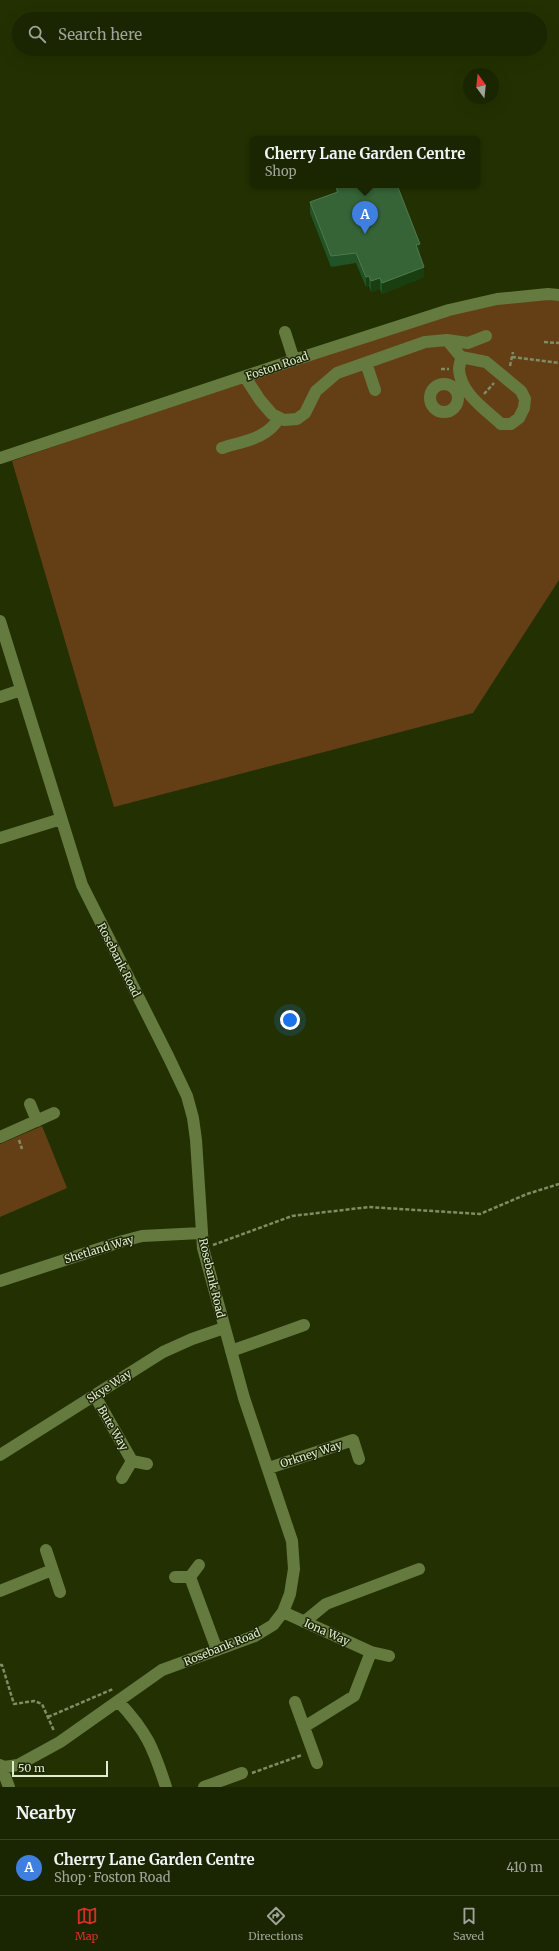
<!DOCTYPE html>
<meta charset="utf-8">
<style>
:root{--surface:#1a2502;--page:#232d0c;--text:#f1f3f6;--muted:#9fa599;--line:#384224;--accent:#d93025}
body{margin:0;font-family:Merriweather,serif;background:var(--page);color:var(--text)}
.compass{position:absolute;left:463px;top:68px;width:36px;height:36px;border-radius:50%;background:var(--surface);box-shadow:0 4px 16px #0002;rotate:345deg}
.scale{position:absolute;left:12px;bottom:10px;width:96px;box-sizing:border-box;padding-left:4px;border:2px solid #dfeccc;border-top:0;font-size:11px;line-height:14px;white-space:nowrap;color:#dfeccc;-webkit-text-stroke:3px #1c2606;paint-order:stroke}
.you{position:absolute;left:290px;top:1020px;width:14px;height:14px;margin:-10px;border:3px solid #fff;border-radius:50%;background:#1a73e8;box-shadow:0 0 0 6px #1a73e833}
.badge{display:grid;place-items:center;width:26px;height:26px;border-radius:50%;background:var(--accent);color:#fff;font-size:13px;font-weight:700}
.pin{position:absolute;translate:-50% -33px;filter:drop-shadow(0 1px 2px #0008)}
.pin::after{content:'';position:absolute;top:21px;width:14px;height:12px;background:inherit;clip-path:polygon(0 0,100% 0,50% 100%)}
.popup{position:absolute;left:250px;top:136px;width:230px;height:52px;box-sizing:border-box;display:grid;place-content:center;border-radius:6px;background:var(--surface);filter:drop-shadow(0 1px 3px #0005);font-size:13px;white-space:nowrap;color:var(--muted)}
.popup b{font-size:15px;color:var(--text)}
.popup::after{content:'';position:absolute;left:50%;top:100%;margin-left:-8px;border:8px solid transparent;border-top-color:var(--surface)}
.list{margin:0;padding:0;list-style:none}
h2{display:flex;justify-content:space-between;align-items:center;height:52px;margin:0;padding:0 16px;font-size:17px}
h2 small{font-size:13px;font-weight:400;color:var(--muted)}
.list li{display:grid;grid-template-columns:26px 1fr auto;gap:12px;align-items:center;box-sizing:border-box;height:56px;padding:0 16px;border-top:1px solid var(--line)}
.list b{display:block;font-size:15px;white-space:nowrap}
.list p{margin:0;font-size:13px;white-space:nowrap;color:var(--muted)}
.list em{font-size:13px;font-style:normal;color:var(--muted)}
.icon{flex:none;width:22px;height:22px;fill:none;stroke:currentColor;stroke-width:2;stroke-linecap:round;stroke-linejoin:round}
.map{position:relative;flex:none;width:559px;height:1787px;overflow:hidden}
.search{position:absolute;background:var(--surface);box-shadow:0 4px 16px #0002;left:12px;right:12px;top:12px;height:44px;display:flex;align-items:center;gap:10px;box-sizing:border-box;padding:0 14px;border-radius:22px;color:var(--muted);font-size:15px}
.sheet{height:108px;background:var(--surface)}
nav{display:flex;justify-content:space-around;align-items:center;box-sizing:border-box;height:56px;border-top:1px solid var(--line);background:var(--surface);font-size:11px;color:var(--muted)}
nav a{display:grid;justify-items:center;gap:2px}
nav .on{color:var(--accent)}
.map>svg:first-child{display:block}
.green{fill:#643f16}
.lines{fill:none;stroke-linecap:round;stroke-linejoin:round}
.path{stroke:#7f8d65;stroke-width:2.5;stroke-dasharray:4 2;stroke-linecap:butt}
.minor{stroke:#657a3e;stroke-width:12}
.wall{fill:#215326}
.shaded-wall{fill:#193f10}
.building{fill:#366437;stroke:#50794f}
.labels{text-anchor:middle;dominant-baseline:central;stroke-width:3;stroke-linejoin:round;paint-order:stroke}
.street-label{font-size:11px;fill:#dfeccc;stroke:#1c2606}
</style>
<div class="map">
<svg width="559" height="1787" viewBox="0 0 559 1787">
<rect width="100%" height="100%" fill="#233102"/>
<path class="green" d="M521 297 559 301V580L473 713 114 807 12 461 449 310Z
M42 1126 67 1188 0 1217V1144Z"/>
<g class="lines">
<path class="path" d="M544 342 559 343
M512 357 559 363
M510 366 513 352
M441 369H449
M484 394 494 383
M19 1140 22 1149
M213 1245 292 1216 369 1207 480 1214 527 1194 559 1184
M0 1665H2L14 1704 34 1701 42 1704 54 1731
M48 1717 113 1689
M252 1773 302 1755"/>
<path class="minor" d="M285 332 294 360
M447 340 461 357 486 362 521 391 525 399 524 408 519 418 511 424H501C485 409 460 393 459 369 459 366 461 361 461 357
M366 363 375 390
M245 377 260 400 272 414 284 420 297 419 305 413 316 391 337 373 425 342 447 340 468 343 486 336
M430 398a14 14 0 1 1 28 0a14 14 0 1 1-28 0Z
M222 448C244 441 267 439 279 418
M0 458 294 360 449 310 497 299 548 294 559 295
M0 621 82 885 169 1058 187 1096 193 1118 196 1140 203 1248 244 1398 292 1541 294 1569 290 1594 283 1612 273 1625 255 1636 162 1670 60 1742 18 1765 4 1767 0 1765
M0 697 21 690
M0 838 61 819
M30 1104 37 1121
M0 1137 54 1113
M0 1281 123 1241 142 1236 201 1233
M231 1351 304 1325
M95 1396 132 1461
M0 1455 163 1352 192 1339 224 1328
M269 1468 353 1440 359 1459
M122 1478 132 1461 147 1464
M46 1550 60 1592
M175 1577H190L199 1565
M190 1577 217 1650
M0 1591 52 1570
M283 1612 371 1652 354 1696 304 1727
M304 1622 326 1604 419 1569
M371 1652 389 1656
M118 1701C147 1732 153 1747 166 1787
M295 1702 317 1763
M4 1767V1774L9 1787
M204 1787 242 1773"/>
</g>
<path class="wall" d="M336 187 420 255 424 277 382 294 380 289 371 292 369 286 366 287 356 263 331 267 310 213V202L336 192Z"/>
<path class="shaded-wall" d="M420 244V255L416 256V245Z
M424 267V277L382 294V283Z
M369 276V286L366 287V277Z
M380 278V289L371 292V281Z"/>
<path class="building" d="M342 185H397L420 244 416 245 424 267 382 283 380 278 371 281 369 276 366 277 356 253 331 256 310 202 338 192 336 187Z"/>
<g class="labels">
<g class="street-label">
<text transform="translate(277 366) rotate(-19)">Foston Road</text>
<text transform="translate(119 960) rotate(63)">Rosebank Road</text>
<text transform="translate(99 1249) rotate(-17)">Shetland Way</text>
<text transform="translate(212 1278) rotate(77)">Rosebank Road</text>
<text transform="translate(109 1386) rotate(-33)">Skye Way</text>
<text transform="translate(113 1428) rotate(60)">Bute Way</text>
<text transform="translate(311 1454) rotate(-18)">Orkney Way</text>
<text transform="translate(327 1632) rotate(24)">Iona Way</text>
<text transform="translate(222 1647) rotate(-22)">Rosebank Road</text>
</g>
</g>
</svg>
<svg class="compass" viewBox="-18 -18 36 36"><path d="M0-13l5 13h-10z" fill="#e53935"/><path d="M0 13l5-13h-10z" fill="#9fa599"/></svg>
<div class="scale">50 m</div>
<div class="you"></div>
<div class="pin badge" style="left:365px;top:234px;background:#3f7fe0">A</div>
<div class="popup"><b>Cherry Lane Garden Centre</b>Shop</div>
<div class="search"><svg class="icon" aria-label="search" viewBox="0 0 24 24"><circle cx="10" cy="10" r="6"/><path d="M15 15l6 6"/></svg>Search here</div>
</div>
<section class="sheet">
<h2>Nearby<small></small></h2>
<ul class="list">
<li><span class="badge" style="background:#3f7fe0">A</span><div><b>Cherry Lane Garden Centre</b><p>Shop · Foston Road</p></div><em>410 m</em></li>
</ul>
</section>
<nav>
<a class="on"><svg class="icon" aria-label="map" viewBox="0 0 24 24"><path d="M3 6l6-2 6 2 6-2v14l-6 2-6-2-6 2zM9 4v14M15 6v14"/></svg>Map</a>
<a><svg class="icon" aria-label="directions" viewBox="0 0 24 24"><path d="M12 3l9 9-9 9-9-9zM9 14v-3h6M13 9l2 2-2 2"/></svg>Directions</a>
<a><svg class="icon" aria-label="saved" viewBox="0 0 24 24"><path d="M7 4h10v16l-5-4-5 4z"/></svg>Saved</a>
</nav>
